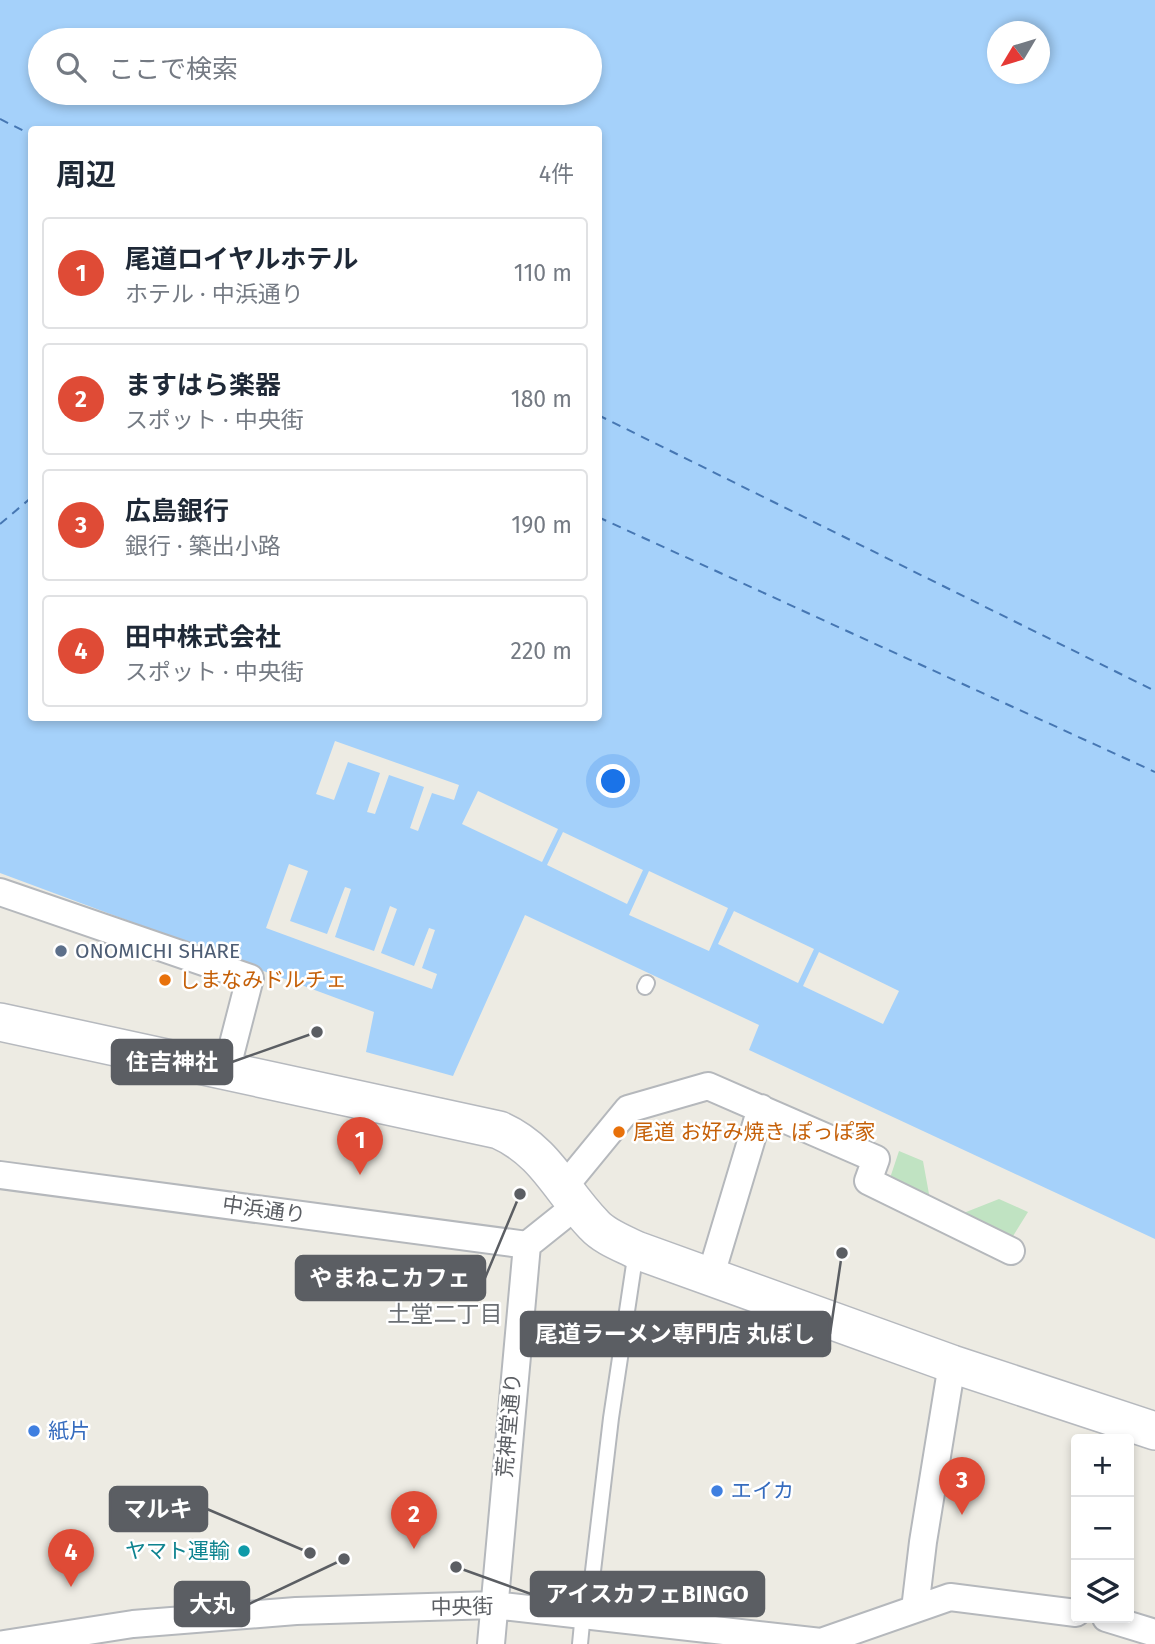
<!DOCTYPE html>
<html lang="ja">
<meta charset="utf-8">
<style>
:root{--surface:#fff;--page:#f2f2f3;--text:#1f2937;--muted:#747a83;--line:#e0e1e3;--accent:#df4b36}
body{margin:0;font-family:"Fira Sans","Noto Sans JP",sans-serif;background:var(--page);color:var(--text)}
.controls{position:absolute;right:21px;bottom:21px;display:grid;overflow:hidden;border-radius:7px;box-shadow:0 4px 10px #0003}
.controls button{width:63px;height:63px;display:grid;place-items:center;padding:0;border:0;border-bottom:2px solid var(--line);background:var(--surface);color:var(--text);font:35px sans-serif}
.compass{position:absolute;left:987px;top:21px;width:63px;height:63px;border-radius:50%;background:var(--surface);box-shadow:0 4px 10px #0003;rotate:232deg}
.you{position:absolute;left:614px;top:782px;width:24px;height:24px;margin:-18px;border:5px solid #fff;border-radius:50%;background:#1a73e8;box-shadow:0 0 0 10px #1a73e833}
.badge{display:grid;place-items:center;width:46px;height:46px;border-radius:50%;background:var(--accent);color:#fff;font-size:23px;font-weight:700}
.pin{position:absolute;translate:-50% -58px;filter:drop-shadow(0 2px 4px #0008)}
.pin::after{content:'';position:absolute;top:37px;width:24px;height:21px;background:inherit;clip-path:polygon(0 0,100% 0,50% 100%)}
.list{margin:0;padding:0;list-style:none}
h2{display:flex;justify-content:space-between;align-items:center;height:91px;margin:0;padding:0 28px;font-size:30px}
h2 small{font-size:23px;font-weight:400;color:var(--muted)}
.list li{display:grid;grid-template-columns:46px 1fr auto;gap:21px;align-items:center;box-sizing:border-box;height:112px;margin:0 14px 14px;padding:0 14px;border:2px solid var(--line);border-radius:7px}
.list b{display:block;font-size:26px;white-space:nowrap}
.list p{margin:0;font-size:23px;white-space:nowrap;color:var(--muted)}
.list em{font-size:23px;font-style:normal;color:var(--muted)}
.icon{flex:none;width:38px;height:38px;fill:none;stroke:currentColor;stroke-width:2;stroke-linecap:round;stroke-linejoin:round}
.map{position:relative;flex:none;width:1155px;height:1644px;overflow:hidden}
.search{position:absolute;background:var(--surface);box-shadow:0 4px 10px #0003;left:28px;top:28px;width:574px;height:77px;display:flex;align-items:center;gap:18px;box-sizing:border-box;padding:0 24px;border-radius:38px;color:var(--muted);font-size:26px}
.panel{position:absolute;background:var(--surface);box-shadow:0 4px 10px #0003;left:28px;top:126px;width:574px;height:595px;border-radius:7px}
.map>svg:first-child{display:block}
.green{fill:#c0e3c2}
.water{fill:#a5d1fa;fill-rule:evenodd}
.pier{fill:#edebe3}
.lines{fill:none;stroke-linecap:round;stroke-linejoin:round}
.ferry{stroke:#4677b3;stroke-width:2;stroke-dasharray:9 7;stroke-linecap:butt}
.lane-casing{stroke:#b5b8bc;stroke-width:18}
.street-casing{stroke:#b5b8bc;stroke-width:30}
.secondary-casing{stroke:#b6b9be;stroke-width:40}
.lane{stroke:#fff;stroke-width:14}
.street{stroke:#fff;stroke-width:26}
.secondary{stroke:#fff;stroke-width:37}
.service-dot{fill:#5c6f8a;stroke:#fff;stroke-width:2.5}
.food-dot{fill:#e8710a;stroke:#fff;stroke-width:2.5}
.shop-dot{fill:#3f7fe0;stroke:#fff;stroke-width:2.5}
.culture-dot{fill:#0f9aa8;stroke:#fff;stroke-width:2.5}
.labels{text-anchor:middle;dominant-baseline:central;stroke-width:5;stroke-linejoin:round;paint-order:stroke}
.service-label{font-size:21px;fill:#4e5e75;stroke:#fff;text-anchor:start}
.food-label{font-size:21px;fill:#c56008;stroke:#fff;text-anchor:start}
.street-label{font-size:21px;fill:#5b5e63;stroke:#fff}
.shop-label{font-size:21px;fill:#366cbe;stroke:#fff;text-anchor:start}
.culture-label{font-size:21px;fill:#0d838f;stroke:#fff;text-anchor:end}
.neighbourhood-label{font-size:23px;fill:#6c7075;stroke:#fff}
.leader{fill:none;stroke:#5b5e63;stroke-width:2.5}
.callout-dot{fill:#5b5e63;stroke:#fff;stroke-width:2.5}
.callout{fill:#5b5e63;stroke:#5b5e63;stroke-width:2.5}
.callout-label{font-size:23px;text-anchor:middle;font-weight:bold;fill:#fff}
</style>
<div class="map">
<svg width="1155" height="1644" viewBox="0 0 1155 1644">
<rect width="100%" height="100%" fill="#edebe3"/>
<path class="green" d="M899 1151 923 1161 931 1205 888 1184Z
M999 1199 1028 1212 1010 1241 956 1216Z"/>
<path class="water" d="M0 0H1155V1239L749 1050 759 1025 525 915 453 1076 366 1052 374 1012 0 873ZM998 32H1040V74H998ZM40 40H590V93H40ZM32 130H598V718H32Z"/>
<path class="pier" d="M335 741 459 785 454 800 432 793 418 831 410 828 424 787 389 775 375 814 367 812 380 773 348 762 334 800 316 794Z
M478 791 558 829 542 862 462 824Z
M563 832 643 870 627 904 547 865Z
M289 864 308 871 290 921 327 934 345 887 351 889 335 937 374 951 390 906 397 909 381 953 414 966 429 928 435 930 422 968 437 974 432 989 266 928Z
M649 871 728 908 709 951 629 915Z
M734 911 814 949 798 983 718 944Z
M819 952 899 991 883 1024 803 986Z"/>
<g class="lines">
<path class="ferry" d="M0 119 32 135
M598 415 1155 691
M598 517 1155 772
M0 524 32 497"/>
<g class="lane-casing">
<path id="lane" d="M645 987 647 983
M580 1644 583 1613 591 1588 611 1418 636 1251"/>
</g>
<g class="street-casing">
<path id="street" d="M0 892 250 978 226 1071
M0 1175 527 1245
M564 1187 628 1109 708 1086 876 1159 868 1181 1011 1251
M527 1245 577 1205
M710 1278 761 1108
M915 1609 923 1542 952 1364
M1106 1618 1155 1633
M4 1644 133 1624 296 1611 494 1605 821 1642 950 1597 1076 1613
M491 1644 527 1245"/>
</g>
<g class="secondary-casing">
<path id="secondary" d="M0 1022 499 1130C546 1151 560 1190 594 1225 605 1237 622 1243 636 1250L952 1364 1155 1431"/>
</g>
<use href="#lane" class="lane"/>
<use href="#street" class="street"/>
<use href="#secondary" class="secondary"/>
</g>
<circle class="service-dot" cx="61" cy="951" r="7"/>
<g class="food-dot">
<circle cx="165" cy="980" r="7"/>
<circle cx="619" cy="1132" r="7"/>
</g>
<g class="shop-dot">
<circle cx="34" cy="1431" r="7"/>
<circle cx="717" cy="1491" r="7"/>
</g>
<circle class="culture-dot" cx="244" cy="1551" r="7"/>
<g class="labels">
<g class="service-label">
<text x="75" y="951">ONOMICHI SHARE</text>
</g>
<g class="food-label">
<text x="179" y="980">しまなみドルチェ</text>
<text x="633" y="1132">尾道 お好み焼き ぽっぽ家</text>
</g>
<g class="street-label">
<text transform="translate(264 1210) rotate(8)">中浜通り</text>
<text transform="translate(509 1425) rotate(-85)">荒神堂通り</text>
<text transform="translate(462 1607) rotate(-1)">中央街</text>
</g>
<g class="shop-label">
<text x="48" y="1431">紙片</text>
<text x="731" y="1491">エイカ</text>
</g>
<g class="culture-label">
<text x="230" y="1551">ヤマト運輸</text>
</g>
<g class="neighbourhood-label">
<text x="445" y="1314">土堂二丁目</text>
</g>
</g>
<path class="leader" d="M317 1032L232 1062M520 1194L485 1278M842 1253L830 1334M310 1553L207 1509M456 1567L531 1594M344 1559L249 1604"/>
<g class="callout-dot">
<circle cx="317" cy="1032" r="7"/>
<circle cx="520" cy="1194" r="7"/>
<circle cx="842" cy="1253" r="7"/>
<circle cx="310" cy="1553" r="7"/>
<circle cx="456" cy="1567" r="7"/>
<circle cx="344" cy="1559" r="7"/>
</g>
<g class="callout">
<rect x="112" y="1040" width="120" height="44" rx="7"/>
<rect x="296" y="1256" width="189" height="44" rx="7"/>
<rect x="521" y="1312" width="309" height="44" rx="7"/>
<rect x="110" y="1487" width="97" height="44" rx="7"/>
<rect x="531" y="1572" width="233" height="44" rx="7"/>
<rect x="175" y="1582" width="74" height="44" rx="7"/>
</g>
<g class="callout-label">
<text x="172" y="1070">住吉神社</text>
<text x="390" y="1286">やまねこカフェ</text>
<text x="675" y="1342">尾道ラーメン専門店 丸ぼし</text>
<text x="158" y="1517">マルキ</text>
<text x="647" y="1602">アイスカフェBINGO</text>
<text x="212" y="1612">大丸</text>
</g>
</svg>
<div class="controls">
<button>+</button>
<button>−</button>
<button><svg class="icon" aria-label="layers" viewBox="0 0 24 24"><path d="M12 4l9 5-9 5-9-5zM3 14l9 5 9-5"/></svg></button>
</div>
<svg class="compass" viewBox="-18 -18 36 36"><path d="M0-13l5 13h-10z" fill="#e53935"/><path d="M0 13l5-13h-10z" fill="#747a83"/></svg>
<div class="you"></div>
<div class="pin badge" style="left:360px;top:1175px">1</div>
<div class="pin badge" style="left:414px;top:1549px">2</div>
<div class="pin badge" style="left:962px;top:1515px">3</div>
<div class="pin badge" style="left:71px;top:1587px">4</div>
<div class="search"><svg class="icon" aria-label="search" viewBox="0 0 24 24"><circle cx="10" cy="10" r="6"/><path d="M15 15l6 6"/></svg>ここで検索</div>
<section class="panel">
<h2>周辺<small>4件</small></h2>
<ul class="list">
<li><span class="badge">1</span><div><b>尾道ロイヤルホテル</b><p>ホテル · 中浜通り</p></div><em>110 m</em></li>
<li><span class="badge">2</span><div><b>ますはら楽器</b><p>スポット · 中央街</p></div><em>180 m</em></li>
<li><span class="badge">3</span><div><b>広島銀行</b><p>銀行 · 築出小路</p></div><em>190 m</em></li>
<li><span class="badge">4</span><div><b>田中株式会社</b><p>スポット · 中央街</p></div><em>220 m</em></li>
</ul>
</section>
</div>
